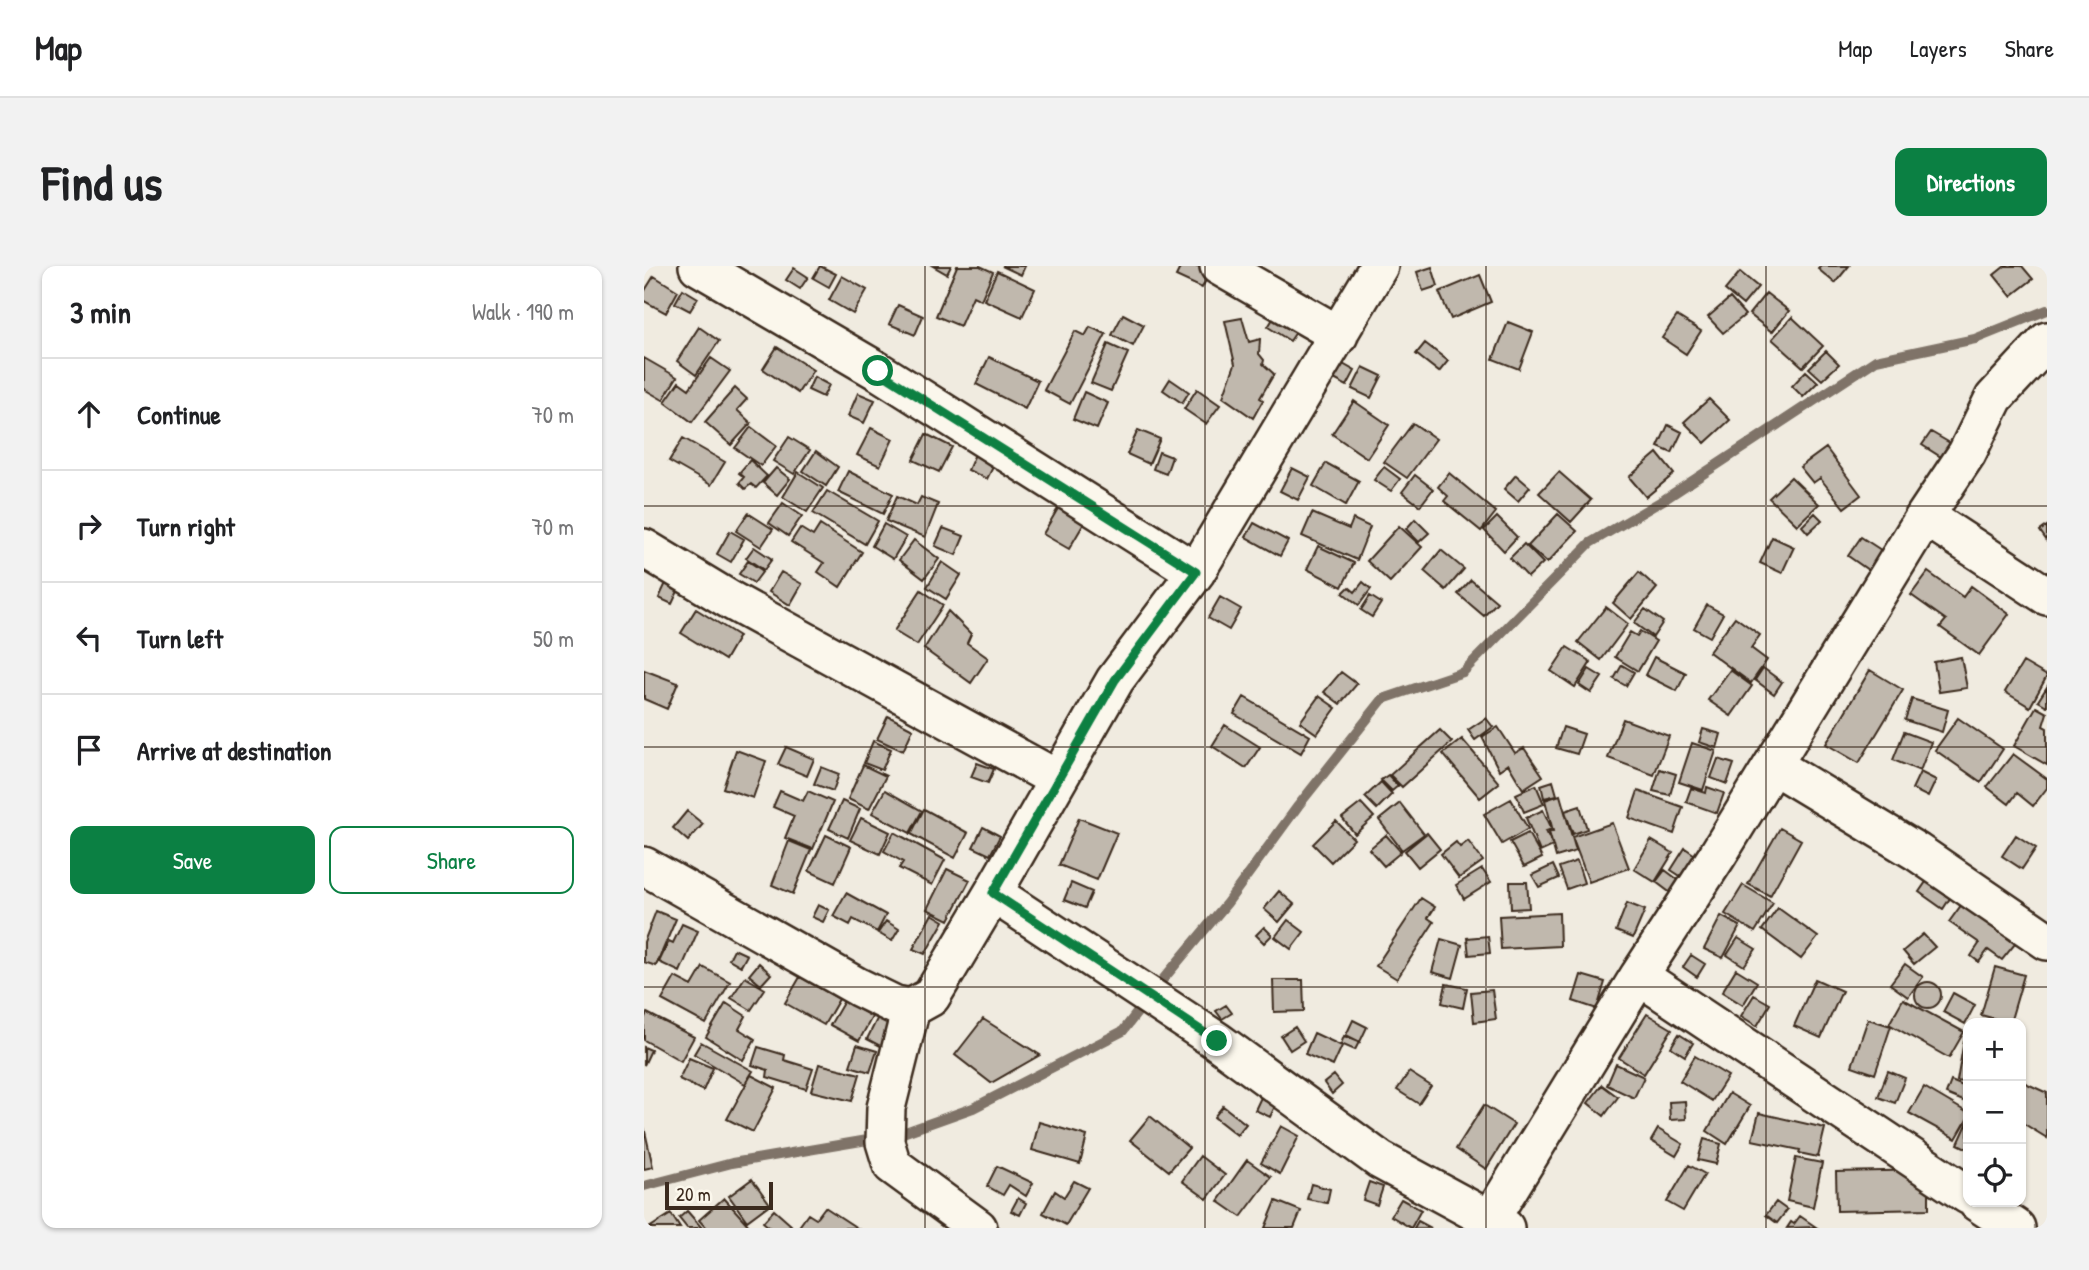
<!DOCTYPE html>
<meta charset="utf-8">
<style>
:root{--surface:#fff;--page:#f2f2f2;--text:#202124;--muted:#757577;--line:#e0e0e0;--accent:#0b8043}
body{margin:0;font-family:"Patrick Hand",sans-serif;background:var(--page);color:var(--text)}
.controls{position:absolute;right:21px;bottom:21px;display:grid;overflow:hidden;border-radius:14px;box-shadow:0 2px 5px #0004}
.controls button{width:63px;height:63px;display:grid;place-items:center;padding:0;border:0;border-bottom:2px solid var(--line);background:var(--surface);color:var(--text);font:35px sans-serif}
.scale{position:absolute;left:21px;bottom:18px;width:108px;box-sizing:border-box;padding-left:7px;border:4px solid #3b2a1e;border-top:0;font-size:19px;line-height:24px;white-space:nowrap;color:#3b2a1e;-webkit-text-stroke:5px #fbf7ec;paint-order:stroke}
.stop{position:absolute;width:21px;height:21px;margin:-16px;border:5px solid #0b8043;border-radius:50%;background:#fff}
.stop.end{background:#0b8043;border-color:#fff;box-shadow:0 2px 7px #0008}
.list{margin:0;padding:0;list-style:none}
h2{display:flex;justify-content:space-between;align-items:center;height:91px;margin:0;padding:0 28px;font-size:30px}
h2 small{font-size:23px;font-weight:400;color:var(--muted)}
.list li{display:grid;grid-template-columns:46px 1fr auto;gap:21px;align-items:center;box-sizing:border-box;height:112px;padding:0 28px;border-top:2px solid var(--line)}
.list b{display:block;font-size:26px;white-space:nowrap}
.list em{font-size:23px;font-style:normal;color:var(--muted)}
.actions{display:flex;gap:14px;padding:21px 28px}
.actions a{flex:1;padding:16px 0;border:2px solid var(--accent);border-radius:14px;text-align:center;font-size:24px;color:var(--accent)}
.actions .main{background:var(--accent);color:#fff}
.icon{flex:none;width:38px;height:38px;fill:none;stroke:currentColor;stroke-width:2;stroke-linecap:round;stroke-linejoin:round}
.map{position:relative;flex:none;width:1403px;height:962px;overflow:hidden;border-radius:14px}
header{display:flex;align-items:center;gap:42px;box-sizing:border-box;height:98px;padding:0 35px;background:var(--surface);border-bottom:2px solid var(--line)}
header strong{font-size:33px}
nav{display:flex;gap:38px;margin-inline-start:auto;font-size:24px}
.intro{display:flex;align-items:center;justify-content:space-between;box-sizing:border-box;height:168px;padding:0 42px}
h1{margin:0;font-size:49px}
.button{padding:18px 32px;border-radius:14px;background:var(--accent);color:#fff;font-size:24px;font-weight:700}
main{display:flex;gap:42px;padding:0 42px}
aside{flex:1;background:var(--surface);border-radius:14px;box-shadow:0 2px 5px #0004}
.map>svg:first-child{display:block}
.lines{fill:none;stroke-linecap:round;stroke-linejoin:round}
.stream{stroke:#7f7367;stroke-width:10}
.building{fill:#c0b8ad;stroke:#3b2a1e;stroke-width:2}
.street-casing{stroke:#3b2a1e;stroke-width:42}
.street{stroke:#fbf7ec;stroke-width:37}
.route{stroke:#0b8043;stroke-width:9}
.grid{fill:none;stroke:#3b2a1e;stroke-width:2;stroke-opacity:0.55}
</style>
<header>
<strong>Map</strong>
<nav><a>Map</a><a>Layers</a><a>Share</a></nav>
</header>
<div class="intro"><h1>Find us</h1><a class="button">Directions</a></div>
<main>
<aside>
<h2>3 min<small>Walk · 190 m</small></h2>
<ul class="list">
<li><svg class="icon" aria-label="ahead" viewBox="0 0 24 24"><path d="M12 20V5M6 11l6-6 6 6"/></svg><div><b>Continue</b></div><em>70 m</em></li>
<li><svg class="icon" aria-label="right" viewBox="0 0 24 24"><path d="M7 20v-9h11M14 6l5 5-5 5"/></svg><div><b>Turn right</b></div><em>70 m</em></li>
<li><svg class="icon" aria-label="left" viewBox="0 0 24 24"><path d="M17 20v-9H6M10 6l-5 5 5 5"/></svg><div><b>Turn left</b></div><em>50 m</em></li>
<li><svg class="icon" aria-label="arrive" viewBox="0 0 24 24"><path d="M6 21V4h12l-3 4 3 4H6"/></svg><div><b>Arrive at destination</b></div></li>
</ul>
<div class="actions"><a class="main">Save</a><a>Share</a></div>
</aside>
<div class="map">
<svg width="1403" height="962" viewBox="0 0 1403 962">
<rect width="100%" height="100%" fill="#f0ebe0"/>
<filter id="ink" filterUnits="userSpaceOnUse"><feTurbulence type="fractalNoise" baseFrequency=".0143" numOctaves="2"/><feDisplacementMap in="SourceGraphic" scale="14" xChannelSelector="R" yChannelSelector="G"/><feConvolveMatrix kernelMatrix="1 2 1 2 8 2 1 2 1" color-interpolation-filters="sRGB"/></filter>
<g filter="url(#ink)">
<g class="lines">
<path class="stream" d="M0 920 88 897 253 869 329 842 479 765 516 717 583 637 654 540 739 433 819 406 946 277 1021 233 1232 94 1331 73 1403 44"/>
</g>
<path class="building" d="M176 0 192 8 185 21 169 12Z
M289 0H307L303 8Z
M313 0H336L349 6 337 34 329 30 316 60 292 50Z
M358 0H381L377 9Z
M537 0H569L558 22 532 10Z
M1177 0H1205L1191 17 1174 3Z
M1361 0H1378L1389 13 1367 30 1350 9Z
M788 1 794 20 779 25 773 6Z
M150 2 164 11 156 23 142 14Z
M353 5 391 23 378 51 340 34Z
M1096 6 1114 21 1099 39 1081 24Z
M836 9 847 36 807 53 795 26Z
M10 10 34 25 22 47 0 35V26Z
M198 10 223 24 209 48 185 34Z
M39 23 54 32 46 45 31 37Z
M1122 27 1145 45 1128 66 1105 48Z
M1086 32 1101 49 1079 67 1064 51Z
M254 39 279 50 271 69 245 58Z
M635 43 658 57 646 75 624 61Z
M479 48 500 59 489 80 468 69Z
M1033 50 1057 65 1042 88 1018 72Z
M1148 51 1179 80 1159 101 1128 73Z
M598 52 605 76 616 73 615 88 620 94 619 98 630 108 616 132 619 134 609 152 579 131 591 98 581 55Z
M864 56 889 66 875 103 849 93Z
M55 61 75 75 52 109 33 95Z
M446 61 462 68 426 138 400 124 431 65 441 70Z
M781 77 804 95 795 106 772 88Z
M464 78 484 87 467 125 447 117Z
M133 81 169 104 154 127 119 103Z
M1182 85 1195 98 1178 114 1165 102Z
M345 91 394 115 381 143 332 118Z
M0 92 33 111 19 134 0 123Z
M67 92 86 105 48 156 21 136 35 116 45 123Z
M697 97 711 105 703 120 688 112Z
M719 101 738 110 727 132 708 123Z
M1162 105 1174 116 1159 131 1148 120Z
M170 111 185 119 179 131 164 124Z
M526 113 545 126 538 137 519 124Z
M91 122 103 133 93 144 107 157 87 179 61 156Z
M553 123 576 139 562 158 540 143Z
M440 126 464 137 453 163 429 153Z
M214 127 231 134 220 157 204 150Z
M1065 133 1086 154 1061 177 1040 156Z
M710 135 745 159 723 192 688 168Z
M769 157 792 173 763 212 740 196Z
M1024 159 1038 166 1028 187 1014 181Z
M107 161 132 180 117 200 91 182Z
M227 162 249 173 236 200 213 189Z
M494 164 516 173 505 198 483 188Z
M1287 166 1306 177 1297 191 1278 179Z
M282 168 308 181 295 206 269 194Z
M145 171 166 184 150 208 129 195Z
M39 172 81 196 67 219 25 195Z
M1182 182 1217 229 1200 242 1176 212 1169 217 1156 201Z
M172 185 194 201 182 220 159 205Z
M515 186 528 191 522 208 509 203Z
M1013 187 1030 208 1002 231 985 211Z
M331 188 351 197 343 213 324 204Z
M106 194 123 210 112 222 107 218 101 223 95 217 100 211 95 207Z
M682 197 715 215 702 239 669 220Z
M740 201 756 213 747 225 730 214Z
M132 202 146 213 133 229 119 217Z
M648 202 666 211 654 234 636 225Z
M204 205 249 228 239 248 194 226Z
M154 206 179 222 163 246 139 231Z
M915 206 947 234 927 256 895 227Z
M805 207 852 246 837 265 800 235 804 230 794 221Z
M771 209 789 223 776 240 758 226Z
M872 209 886 221 874 235 860 223Z
M1147 211 1175 238 1153 259 1125 232Z
M183 225 234 255 221 278 169 247Z
M253 230 273 239 277 231 294 238 281 271 242 255Z
M139 237 158 250 144 270 125 257Z
M416 239 442 254 425 283 399 268Z
M104 247 129 263 117 281 92 265Z
M668 247 705 263 709 253 726 261 713 294 658 270Z
M1171 247 1178 254 1164 267 1158 260Z
M914 248 933 265 903 297 884 280Z
M853 251 873 271 860 285 840 264Z
M771 253 785 267 775 276 762 263Z
M610 257 644 275 636 290 602 271Z
M240 258 262 271 249 293 228 280Z
M176 259 218 286 196 321 174 306 180 297 147 276 156 262 169 270Z
M755 260 778 281 746 316 723 295Z
M1403 260V275L1396 265Z
M299 262 320 270 312 289 291 280Z
M86 265 100 273 87 296 73 288Z
M1128 271 1150 281 1138 307 1116 297Z
M1217 271 1240 286 1227 306 1204 290Z
M270 274 295 293 280 313 255 294Z
M880 278 899 297 884 311 866 292Z
M674 280 710 297 698 321 663 303Z
M110 281 128 293 120 304 102 292Z
M797 284 820 303 802 324 780 305Z
M104 295 119 305 110 317 95 308Z
M298 296 317 309 302 333 283 321Z
M137 306 158 318 146 339 125 326Z
M995 306 1013 322 987 353 969 337Z
M1284 306 1319 331 1327 320 1365 348 1335 389 1296 361 1302 354 1267 329Z
M827 314 853 336 840 350 814 328Z
M719 316 727 323 715 339 699 327 705 321 711 326Z
M22 317 35 323 28 338 15 332Z
M277 324 299 339 273 379 250 365Z
M726 330 737 337 728 351 717 344Z
M576 331 597 343 585 364 564 352Z
M1063 339 1079 348 1066 371 1050 362Z
M962 341 984 358 957 394 934 376Z
M52 343 95 370 81 394 37 367Z
M1001 343 1019 356 1009 371 990 357Z
M304 345 327 368 323 377 344 392 327 417 280 383Z
M1091 351 1116 369 1107 382 1123 394 1107 417 1065 386Z
M996 365 1012 375 994 405 971 391 986 366 993 370Z
M923 381 947 396 931 421 907 405Z
M1010 391 1042 407 1033 425 1001 409Z
M1317 391 1323 422 1295 426 1290 396Z
M1379 396 1403 410 1386 441 1361 426Z
M978 399 990 406 982 420 970 413Z
M1119 402 1138 416 1130 428 1111 414Z
M945 403 958 411 947 427 935 419Z
M0 404 34 417 23 443 0 433Z
M1086 404 1108 420 1087 450 1064 434Z
M1226 404 1259 424 1215 497 1182 478Z
M697 406 713 418 696 438 680 426Z
M1403 421V440L1394 435Z
M675 430 692 442 673 468 656 456Z
M600 431 666 470 657 487 590 448Z
M1268 433 1304 444 1298 466 1261 454Z
M1392 441 1403 447 1399 460 1403 462V499L1370 480Z
M244 450 269 463 259 485 233 473Z
M842 452 849 461 831 474 824 464Z
M1314 452 1359 483 1337 516 1291 484Z
M979 453 1025 470 1010 509 964 492Z
M581 459 616 481 602 502 568 480Z
M854 461 871 487 880 482 899 510 879 523 864 498 855 504 838 471Z
M919 461 940 468 933 488 912 482Z
M1059 463 1077 468 1073 482 1055 476Z
M796 464 808 476 758 521 746 509Z
M1260 466 1287 476 1276 505 1249 494Z
M818 473 855 517 836 532 799 488Z
M229 475 247 483 238 504 220 497Z
M1048 477 1072 485 1059 524 1035 516Z
M142 481 170 493 163 510 134 498Z
M92 484 122 495 109 532 79 522Z
M1369 488 1403 513V522L1389 540 1373 527 1365 538 1343 521Z
M1074 493 1090 498 1083 518 1067 512Z
M333 497 350 503 344 517 327 511Z
M219 499 242 510 225 543 204 533Z
M177 501 195 508 189 525 170 518Z
M1016 503 1032 508 1026 529 1009 525Z
M1276 506 1292 514 1284 531 1268 523Z
M744 509 754 520 748 525 737 514Z
M909 515 913 529 900 532 897 519Z
M737 516 748 528 733 543 721 531Z
M892 519 900 538 880 546 872 528Z
M1063 521 1080 527 1073 547 1042 536 1047 522 1062 527Z
M241 524 278 545 266 567 228 547Z
M136 525 159 535 164 525 189 536 169 583 141 572 150 550 129 541Z
M994 525 1039 541 1030 568 985 552Z
M916 529 932 585 912 591 905 566 909 565 901 534Z
M867 533 884 563 858 578 840 548Z
M198 535 216 543 204 572 185 563Z
M717 537 730 551 711 568 698 552Z
M756 537 780 568 758 584 735 554Z
M936 540 943 563 929 568 921 545Z
M280 543 324 567 311 592 267 568Z
M899 544 908 563 902 565 909 580 896 586 882 552Z
M43 545 59 558 44 575 29 562Z
M217 552 246 566 236 588 206 574Z
M435 552 473 567 453 614 415 599Z
M692 555 710 573 687 596 669 578Z
M968 557 985 602 945 616 928 571Z
M339 561 356 570 346 589 329 581Z
M1136 562 1157 574 1126 630 1104 618Z
M250 566 301 594 288 619 255 602 259 596 240 585Z
M783 567 796 583 774 601 761 585Z
M884 567 898 592 880 601 866 576Z
M182 569 207 581 191 617 165 605Z
M742 569 757 586 740 600 725 583Z
M1372 569 1392 582 1378 603 1358 590Z
M1007 574 1029 587 1011 616 990 603Z
M145 575 167 584 149 628 128 619Z
M824 575 839 595 815 612 797 588 812 576 816 581Z
M1041 582 1054 591 1041 613 1027 604Z
M933 595 940 617 923 623 915 601Z
M909 599 915 612 895 621 888 609Z
M303 603 326 614 305 654 283 643Z
M838 603 847 616 820 633 812 619Z
M1021 604 1037 616 1028 628 1012 616Z
M1284 613 1308 629 1299 643 1275 626Z
M866 616H883L885 642 867 643Z
M427 617 448 626 441 642 420 634Z
M1099 619 1129 637 1111 666 1081 648Z
M635 625 650 638 635 656 620 643Z
M202 627 242 649 233 666 209 653 206 659 189 650Z
M777 632 791 641 784 652 790 656 753 713 732 700Z
M983 637 1001 644 989 672 972 665Z
M1318 638 1371 678 1358 694 1344 684 1335 696 1327 690 1335 678 1334 676 1305 656Z
M174 639 185 644 179 656 168 651Z
M1134 642 1174 671 1157 693 1118 664Z
M12 645 32 653 12 700 0 696V676Z
M915 647 916 680 857 683 855 650Z
M288 648 300 655 281 688 269 683Z
M1077 650 1096 660 1079 692 1060 683Z
M644 654 660 666 647 683 631 671Z
M242 655 255 663 248 675 234 667Z
M38 658 54 665 36 706 15 696 25 675 29 677Z
M620 661 628 669 620 677 612 669Z
M1279 668 1291 681 1270 698 1259 685Z
M844 670 846 687 825 689 823 672Z
M1094 672 1112 683 1100 700 1083 689Z
M797 673 818 679 809 712 788 706Z
M90 683 103 689 97 700 85 693Z
M1047 689 1061 698 1053 711 1039 701Z
M115 697 127 708 117 719 105 709Z
M1261 698 1279 711 1264 731 1246 718Z
M59 701 86 716 62 758 18 734 31 711 48 720Z
M1351 701 1380 709 1366 757 1337 749Z
M1092 703 1113 716 1099 739 1078 726Z
M937 709 961 716 953 743 929 735Z
M101 711 121 723 107 744 87 732Z
M156 711 195 733 180 759 141 737Z
M1171 713 1198 725 1177 772 1150 760Z
M629 714H659L660 745 630 746Z
M1271 729a13 13 0 1 1 26 0a13 13 0 1 1-26 0Z
M802 718 823 722 819 742 798 737Z
M848 724 852 753 830 756 827 726Z
M1309 727 1331 739 1321 758 1299 746Z
M1110 729 1126 738 1113 760 1097 750Z
M1259 733 1320 766 1305 792 1245 758Z
M200 735 228 751 215 775 186 759Z
M82 737 102 750 95 763 111 773 99 794 62 771Z
M582 739 588 747 578 753 572 745Z
M3 747 50 771 37 795 0 774V753Z
M1003 748 1028 763 1000 808 975 792Z
M234 751 253 761 242 783 223 773Z
M339 753 396 789 347 817 311 789Z
M1224 753 1247 760 1231 808 1208 800Z
M709 754 723 761 716 776 702 769Z
M651 761 660 775 646 784 637 770Z
M670 767 698 780 689 800 661 788Z
M1035 768 1049 777 1041 790 1027 781Z
M700 770 715 776 711 784 697 778Z
M1320 775 1324 776V817L1313 815Z
M57 776 109 805 101 818 50 788Z
M213 779 233 785 226 806 206 800Z
M0 781 7 784 0 799Z
M114 781 141 789 140 794 169 803 162 823 123 811 124 804 108 799Z
M1051 790 1084 810 1068 835 1036 815Z
M45 792 69 802 59 825 35 813Z
M175 798 216 808 208 835 167 825Z
M972 798 1000 811 990 832 963 819Z
M1244 805 1261 812 1251 837 1234 831Z
M765 806 787 820 775 838 753 824Z
M107 809 132 822 109 866 83 853Z
M690 809 698 819 688 828 680 817Z
M1307 815 1324 822V837L1302 828Z
M1377 815 1403 827V872L1377 856Z
M958 819 974 831 960 850 944 837Z
M1280 821 1324 847V852L1312 873 1265 847Z
M1085 827 1106 840 1083 878 1063 865Z
M618 829 633 836 626 851 611 844Z
M1041 835 1042 853 1026 854 1025 836Z
M840 839 870 858 842 903 812 883Z
M579 840 602 858 593 869 570 851Z
M1115 847 1181 862 1174 891 1155 887 1156 884 1108 874Z
M506 850 545 882 525 905 486 874Z
M395 856 443 870 436 898 388 884Z
M1324 856V883L1314 878Z
M637 860 655 870 636 908 617 897Z
M0 861 9 901 0 903Z
M1014 863 1039 878 1032 890 1007 875Z
M1060 873 1077 878 1072 898 1054 894Z
M556 890 581 909 563 933 538 915Z
M1152 892 1178 897 1169 941 1143 935Z
M603 894 627 911 597 951 574 935Z
M1045 899 1061 908 1039 945 1023 936Z
M353 900 389 917 382 930 365 919 359 929 343 920Z
M1285 904V943L1193 945 1192 906Z
M108 913 126 938 103 955 85 930Z
M430 915 444 922 422 959 399 947 411 925 420 931Z
M725 916 739 921 733 939 719 934Z
M667 918 686 923 683 937 663 933Z
M80 932 106 961 105 962H62L55 954Z
M374 932 382 937 376 949 367 945Z
M757 933 777 944 767 962 747 950Z
M632 935 657 945 650 962H621Z
M1132 936 1143 944 1133 957 1122 949Z
M181 941 213 962H154L164 948 172 953Z
M130 944 147 959 144 962H126L119 956Z
M43 945 58 962H43L35 952Z
M27 948 36 962H5Z
M1156 950 1172 961 1143 962 1147 956 1150 958Z
M774 955 787 962H770Z"/>
<g class="lines">
<g class="street-casing">
<path id="street" d="M54 0 234 105 552 306
M575 0 695 69
M1281 250 1403 330
M0 282 86 334 413 513
M1129 499 1273 586 1403 675
M0 600 214 721 251 739 267 742 287 731 349 627 471 414 552 306 735 0
M349 627 573 775 736 894 861 962
M995 710 1324 929
M267 742 242 842 241 876 248 899 334 962
M1333 936 1372 962
M841 962 995 710 1073 590 1281 250 1323 187 1350 132 1403 75"/>
</g>
<use href="#street" class="street"/>
</g>
</g>
<g class="lines" filter="url(#ink)">
<path class="route" d="M234 105 552 306 471 414 349 627 573 775"/>
</g>
<path class="grid" d="M281 0V962M561 0V962M842 0V962M1122 0V962M0 240H1403M0 481H1403M0 721H1403"/>
</svg>
<div class="controls">
<button>+</button>
<button>−</button>
<button><svg class="icon" aria-label="locate" viewBox="0 0 24 24"><circle cx="12" cy="12" r="6"/><path d="M12 2v4M12 18v4M2 12h4M18 12h4"/></svg></button>
</div>
<div class="scale">20 m</div>
<div class="stop" style="left:234px;top:105px"></div>
<div class="stop end" style="left:573px;top:775px"></div>
</div>
</main>
